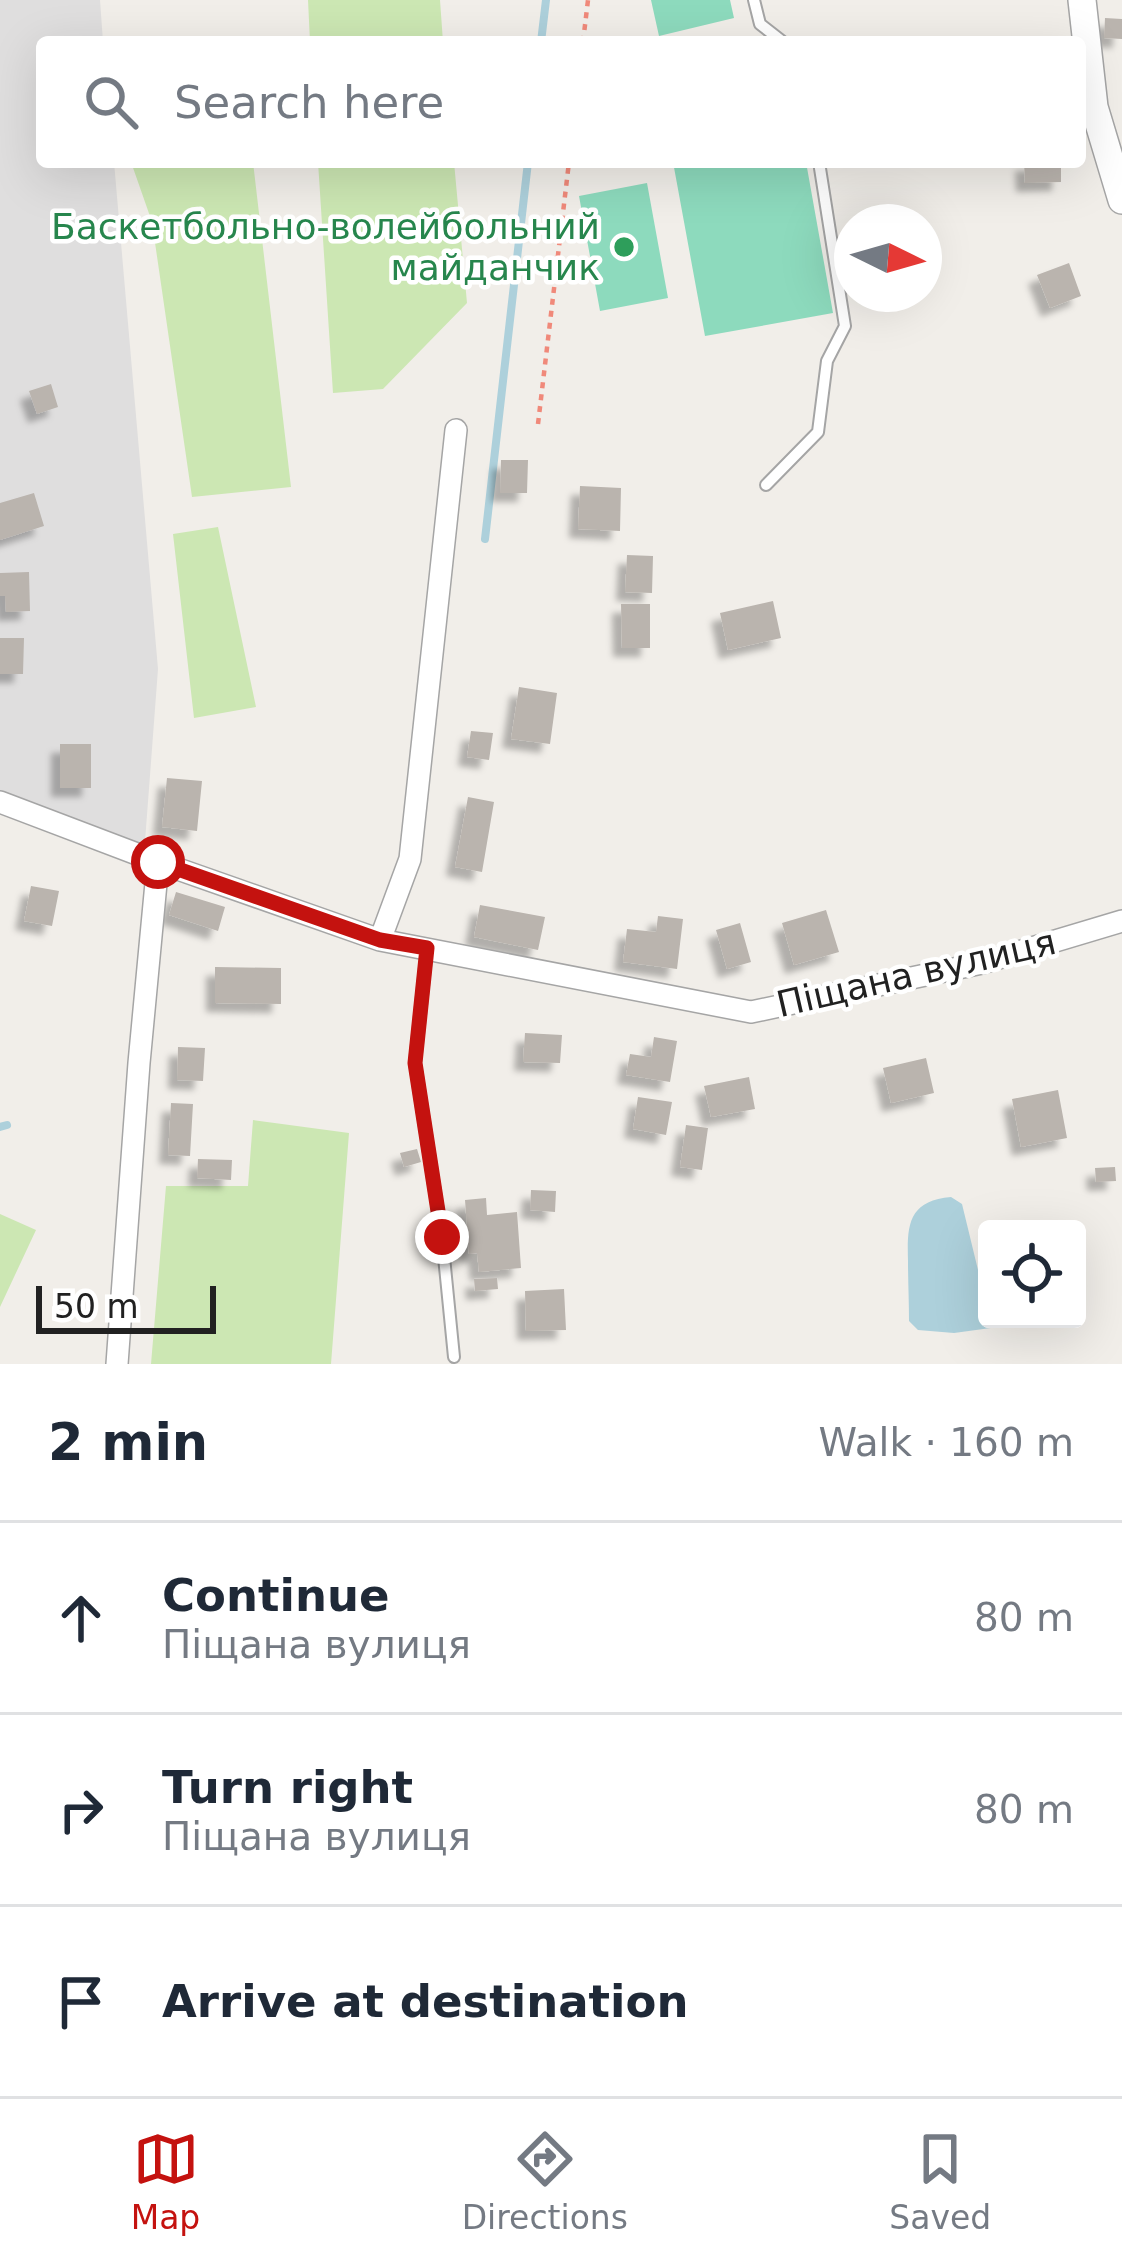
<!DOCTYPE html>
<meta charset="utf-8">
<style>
:root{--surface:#fff;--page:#f2f2f3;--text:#1f2937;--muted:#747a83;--line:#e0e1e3;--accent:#c4120f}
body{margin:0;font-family:"DejaVu Sans",sans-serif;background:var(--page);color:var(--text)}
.controls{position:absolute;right:36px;bottom:36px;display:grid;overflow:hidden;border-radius:12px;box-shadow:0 12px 48px #0002}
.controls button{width:108px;height:108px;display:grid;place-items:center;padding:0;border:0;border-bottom:3px solid var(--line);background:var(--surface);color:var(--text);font:60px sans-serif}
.compass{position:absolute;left:834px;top:204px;width:108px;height:108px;border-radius:50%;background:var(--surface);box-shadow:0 12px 48px #0002;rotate:95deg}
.scale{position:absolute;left:36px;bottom:30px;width:180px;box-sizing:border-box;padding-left:12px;border:6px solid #212121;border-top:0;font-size:33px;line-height:42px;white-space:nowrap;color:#212121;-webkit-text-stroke:9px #fff;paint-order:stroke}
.stop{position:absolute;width:36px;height:36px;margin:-27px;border:9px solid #c4120f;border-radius:50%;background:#fff}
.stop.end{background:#c4120f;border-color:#fff;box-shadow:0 3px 12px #0008}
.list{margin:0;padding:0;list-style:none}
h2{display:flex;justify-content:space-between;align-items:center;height:156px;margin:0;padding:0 48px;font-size:51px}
h2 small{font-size:39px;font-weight:400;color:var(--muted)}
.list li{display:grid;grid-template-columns:78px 1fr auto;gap:36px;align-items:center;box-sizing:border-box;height:192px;padding:0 48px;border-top:3px solid var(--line)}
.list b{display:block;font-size:45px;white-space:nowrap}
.list p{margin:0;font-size:39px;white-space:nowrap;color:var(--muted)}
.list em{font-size:39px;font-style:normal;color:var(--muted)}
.icon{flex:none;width:66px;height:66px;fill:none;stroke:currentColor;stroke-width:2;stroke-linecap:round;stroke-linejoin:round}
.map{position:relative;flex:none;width:1122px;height:1364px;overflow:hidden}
.search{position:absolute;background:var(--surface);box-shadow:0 12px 48px #0002;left:36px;right:36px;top:36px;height:132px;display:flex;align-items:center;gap:30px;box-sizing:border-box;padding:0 42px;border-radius:12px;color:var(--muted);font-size:45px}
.sheet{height:732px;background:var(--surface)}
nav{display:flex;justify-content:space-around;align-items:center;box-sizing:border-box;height:168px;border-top:3px solid var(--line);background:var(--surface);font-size:33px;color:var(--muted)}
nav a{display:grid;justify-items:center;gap:6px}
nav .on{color:var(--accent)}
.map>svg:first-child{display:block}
.residential{fill:#dfdede}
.grass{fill:#cce7b3}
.pitch{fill:#8ddabd}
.water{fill:#add0db}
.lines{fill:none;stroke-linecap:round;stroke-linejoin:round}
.stream{stroke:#add0db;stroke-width:8}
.building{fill:#bab4ae;filter:url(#shadow)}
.service-casing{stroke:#a5a5a5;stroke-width:14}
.minor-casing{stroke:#a5a5a5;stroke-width:24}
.tertiary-casing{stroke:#a5a5a5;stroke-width:30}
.path{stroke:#f0897a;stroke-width:4.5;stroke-dasharray:6 6;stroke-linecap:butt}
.service{stroke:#fff;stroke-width:10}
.minor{stroke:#fff;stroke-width:21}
.tertiary{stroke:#fff;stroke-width:27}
.route{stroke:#c4120f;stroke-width:15}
.leisure-dot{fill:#2e9e5b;stroke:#fff;stroke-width:4.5}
.labels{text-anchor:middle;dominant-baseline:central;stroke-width:9;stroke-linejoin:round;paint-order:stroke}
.leisure-label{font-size:36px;fill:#27864d;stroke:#fff;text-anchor:end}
.street-label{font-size:36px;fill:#212121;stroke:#fff}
</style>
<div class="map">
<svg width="1122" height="1364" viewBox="0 0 1122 1364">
<defs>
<filter id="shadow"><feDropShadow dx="-9" dy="9" stdDeviation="3" flood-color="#0004"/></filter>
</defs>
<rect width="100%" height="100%" fill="#f1eee9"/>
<path class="residential" d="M0 0H100L103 42H42V162H114L158 669 144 855 0 802Z"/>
<path class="grass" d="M308 0H440L443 42H310Z
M131 162H253L291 487 192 497 152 222Z
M318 162H454L467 303 383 389 333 393Z
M218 527 256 707 194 718 173 534Z
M253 1120 349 1133 331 1364H151L166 1186H248Z
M0 1214 36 1230 0 1307Z"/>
<path class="pitch" d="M651 0H730L734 18 659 36Z
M673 162H806L833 313 705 336Z
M647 183 668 298 600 311 579 196Z"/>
<path class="water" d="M951 1197 962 1204 979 1274 987 1283V1319H996L998 1327 954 1333 918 1330 909 1321C909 1301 908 1281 908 1261 907 1225 908 1201 951 1197Z"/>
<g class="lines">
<path class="stream" d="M541 42 546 0
M485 539 528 162
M0 1127 7 1125"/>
</g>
<path class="building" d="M1105 18 1122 19V39L1104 38Z
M1024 162H1061V182L1025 183Z
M1069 263 1081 296 1050 308 1037 275Z
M51 384 58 407 37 414 29 391Z
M501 460H528L527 493H500Z
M580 486 621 488 620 531 578 529Z
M34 493 44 526 0 540V503Z
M627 555 653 556 652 593 625 592Z
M29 572 30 611 6 612 5 596H0V573Z
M773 601 781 638 728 650 720 613Z
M621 604H650V648H622Z
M0 638H24L23 674H0Z
M519 687 557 693 550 744 511 739Z
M471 731 493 733 489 760 467 757Z
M60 744H91V788H60Z
M167 778 202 781 197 831 162 827Z
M468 797 494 802 482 872 455 867Z
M31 886 59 891 52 926 24 921Z
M176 892 225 907 218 931 169 915Z
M480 905 545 917 538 950 474 937Z
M826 910 839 952 794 965 782 923Z
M658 916 683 919 677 969 623 962 627 929 656 932Z
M740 923 751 962 727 969 716 930Z
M215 967 281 968V1004L215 1003Z
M525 1033 562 1035 560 1063 523 1062Z
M654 1037 677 1041 670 1082 626 1075 630 1054 651 1057Z
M178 1047 205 1048 203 1081 177 1080Z
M926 1058 934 1093 891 1103 883 1068Z
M749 1077 755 1109 711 1117 704 1086Z
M1058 1090 1067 1138 1021 1147 1012 1099Z
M638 1097 672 1102 666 1135 633 1129Z
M171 1103 193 1104 190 1156 168 1155Z
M686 1125 708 1128 702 1170 680 1167Z
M417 1149 421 1162 404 1167 400 1153Z
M198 1159 232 1160 231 1180 197 1178Z
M1115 1167 1116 1181 1096 1182 1095 1168Z
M531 1190 556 1191 555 1212 530 1210Z
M486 1198 487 1215 517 1212 521 1268 479 1272 477 1253 469 1254 465 1200Z
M497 1278 498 1289 475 1291 474 1279Z
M564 1289 566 1330 526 1331 525 1291Z"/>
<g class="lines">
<g class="service-casing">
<path id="service" d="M754 0 760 24 783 42
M766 485 818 432 827 361 845 326 819 162
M427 948 415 1063 442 1237 454 1357"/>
</g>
<g class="minor-casing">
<path id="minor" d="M0 802 158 862 380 940 751 1012 982 963 1122 921
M380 940 410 859 456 430
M117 1364 139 1063 158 862"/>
</g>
<g class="tertiary-casing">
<path id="tertiary" d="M1082 0 1094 107 1122 200"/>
</g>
<path class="path" d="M583 42 588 0
M538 424 569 162"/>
<use href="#service" class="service"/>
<use href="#minor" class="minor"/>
<use href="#tertiary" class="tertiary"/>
</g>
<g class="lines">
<path class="route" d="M158 862 380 940 427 948 415 1063 442 1237"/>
</g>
<circle class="leisure-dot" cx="624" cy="247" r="12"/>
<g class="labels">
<g class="leisure-label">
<text x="600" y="226">Баскетбольно-волейбольний<tspan x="600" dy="41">майданчик</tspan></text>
</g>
<g class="street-label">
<text transform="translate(916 973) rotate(-13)">Піщана вулиця</text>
</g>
</g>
</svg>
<div class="controls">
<button><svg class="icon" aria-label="locate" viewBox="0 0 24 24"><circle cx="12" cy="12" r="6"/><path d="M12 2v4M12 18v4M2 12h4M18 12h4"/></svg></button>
</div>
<svg class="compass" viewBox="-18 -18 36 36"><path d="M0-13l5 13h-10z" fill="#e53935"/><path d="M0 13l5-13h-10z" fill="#747a83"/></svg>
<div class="scale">50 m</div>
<div class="stop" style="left:158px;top:862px"></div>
<div class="stop end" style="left:442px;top:1237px"></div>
<div class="search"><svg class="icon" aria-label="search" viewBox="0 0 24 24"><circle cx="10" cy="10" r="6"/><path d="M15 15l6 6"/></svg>Search here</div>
</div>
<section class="sheet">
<h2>2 min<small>Walk · 160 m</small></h2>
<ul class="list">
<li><svg class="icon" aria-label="ahead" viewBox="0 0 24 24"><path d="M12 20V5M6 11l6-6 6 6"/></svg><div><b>Continue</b><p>Піщана вулиця</p></div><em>80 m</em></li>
<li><svg class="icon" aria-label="right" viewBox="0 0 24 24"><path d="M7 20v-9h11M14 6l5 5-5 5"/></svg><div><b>Turn right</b><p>Піщана вулиця</p></div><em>80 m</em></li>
<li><svg class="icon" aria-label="arrive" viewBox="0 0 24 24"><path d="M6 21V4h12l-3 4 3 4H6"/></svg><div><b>Arrive at destination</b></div></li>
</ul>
</section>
<nav>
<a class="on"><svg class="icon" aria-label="map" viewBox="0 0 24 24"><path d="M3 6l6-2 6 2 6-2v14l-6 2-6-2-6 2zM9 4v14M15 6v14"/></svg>Map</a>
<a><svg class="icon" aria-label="directions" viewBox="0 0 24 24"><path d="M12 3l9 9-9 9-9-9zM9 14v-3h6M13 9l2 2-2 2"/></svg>Directions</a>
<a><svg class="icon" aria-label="saved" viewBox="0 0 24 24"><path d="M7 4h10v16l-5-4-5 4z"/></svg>Saved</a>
</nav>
